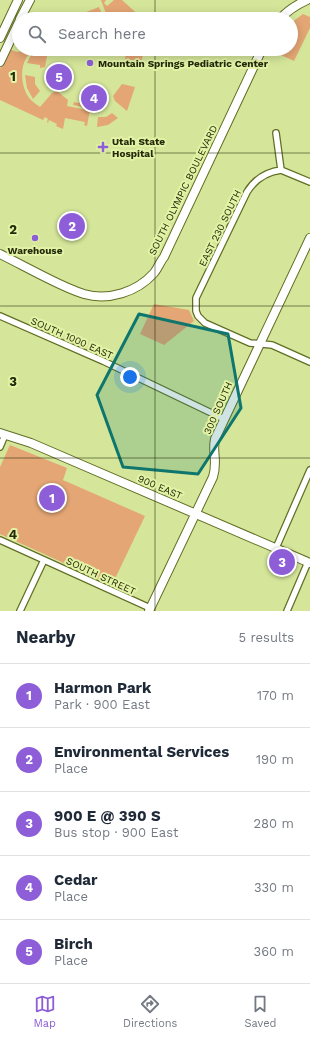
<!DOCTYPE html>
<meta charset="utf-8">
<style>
:root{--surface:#fff;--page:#f6f6f7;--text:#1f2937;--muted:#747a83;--line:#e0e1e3;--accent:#8d5ed7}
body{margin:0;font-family:"Work Sans",sans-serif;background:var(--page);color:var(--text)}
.you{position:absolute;left:130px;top:377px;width:14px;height:14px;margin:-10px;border:3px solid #fff;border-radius:50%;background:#1a73e8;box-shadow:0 0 0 6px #1a73e833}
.badge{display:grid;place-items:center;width:26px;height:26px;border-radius:50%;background:var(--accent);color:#fff;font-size:13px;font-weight:700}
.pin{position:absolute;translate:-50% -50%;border:2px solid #fff;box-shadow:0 1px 4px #0006}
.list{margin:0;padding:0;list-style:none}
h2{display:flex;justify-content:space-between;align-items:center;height:52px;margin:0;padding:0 16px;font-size:17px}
h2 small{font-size:13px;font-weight:400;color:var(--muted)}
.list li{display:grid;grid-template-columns:26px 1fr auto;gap:12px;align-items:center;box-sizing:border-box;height:64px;padding:0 16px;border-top:1px solid var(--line)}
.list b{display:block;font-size:15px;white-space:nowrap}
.list p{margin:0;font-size:13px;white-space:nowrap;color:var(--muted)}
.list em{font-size:13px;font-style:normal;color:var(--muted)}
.icon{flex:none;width:22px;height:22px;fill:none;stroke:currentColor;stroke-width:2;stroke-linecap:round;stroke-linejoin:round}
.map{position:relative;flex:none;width:310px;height:611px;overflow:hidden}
.search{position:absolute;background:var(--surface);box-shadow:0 2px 10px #0003;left:12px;right:12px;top:12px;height:44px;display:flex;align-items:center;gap:10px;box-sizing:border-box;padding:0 14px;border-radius:22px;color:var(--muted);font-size:15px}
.sheet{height:372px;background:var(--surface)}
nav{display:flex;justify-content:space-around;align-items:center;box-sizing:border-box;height:56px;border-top:1px solid var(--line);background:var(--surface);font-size:11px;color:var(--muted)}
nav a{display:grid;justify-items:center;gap:2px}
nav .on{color:var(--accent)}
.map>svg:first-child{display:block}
.green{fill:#e4a675}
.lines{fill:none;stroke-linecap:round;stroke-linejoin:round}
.street-casing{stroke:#616f24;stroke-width:8}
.secondary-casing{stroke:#616f24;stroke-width:10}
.street{stroke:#fff;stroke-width:5.5}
.secondary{stroke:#fff;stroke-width:8}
.marked{fill:#0f766e;fill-opacity:0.2;stroke:#0f766e;stroke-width:3;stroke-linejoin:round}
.grid{fill:none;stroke:#232909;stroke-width:1;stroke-opacity:0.55}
.poi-dot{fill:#8d5ed7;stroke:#e2f3a6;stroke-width:1.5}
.labels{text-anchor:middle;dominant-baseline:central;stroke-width:4;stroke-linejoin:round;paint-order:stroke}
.poi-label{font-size:10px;font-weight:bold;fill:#232909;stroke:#e2f3a6;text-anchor:start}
.street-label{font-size:10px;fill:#232909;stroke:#e2f3a6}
.grid-label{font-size:13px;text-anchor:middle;font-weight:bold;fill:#232909;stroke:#e2f3a6;stroke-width:4;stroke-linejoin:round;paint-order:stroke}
</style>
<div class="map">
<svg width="310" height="611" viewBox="0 0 310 611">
<rect width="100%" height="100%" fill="#d5e69a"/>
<path class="green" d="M101 0H106L104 3 107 6 114 0H122L143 19H136L130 14 126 19H108Z
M99 7 104 19H83L81 14Z
M303 14 310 17V28L294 61 272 51 273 49H291V23Z
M9 49 17 52 28 50 30 53C19 64 20 87 30 99 33 102 37 105 40 107L52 93 57 91 68 100 67 106 87 110V108L73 105 74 102 88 105 90 110 87 126 84 125 85 122 65 118 63 129 56 126 57 124 49 120 48 123 47 122 48 119 45 117 43 120 0 100V69Z
M48 49H53L54 52 48 51 45 67 40 68V65L27 63 31 55Z
M129 51 143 54 140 68 124 65 126 53Z
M25 75 35 77V84L40 91 33 99 27 88Z
M122 84 135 87 127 111 115 101 113 96Z
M112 113 118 118 108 125 97 127 98 117H106Z
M154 304 189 310 194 321 164 345 140 334Z
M10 445 67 468 63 480 145 516 112 585 0 534V467Z"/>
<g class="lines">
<g class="street-casing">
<path id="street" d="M276 133 281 170
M281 170C266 172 255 179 247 192L196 298V311L198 316 205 323 250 343 272 345 310 362
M281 170 310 182
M0 316 103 361 224 419
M0 447 5 435
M0 540 150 608
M276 548 310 470
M20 611 44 560
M287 611 308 562"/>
</g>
<g class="secondary-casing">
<path id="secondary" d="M20 19 30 0
M280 19C288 10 296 5 307 0
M0 38 18 0
M0 62 19 22
M0 254C16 262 31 270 47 278 59 284 71 290 84 294 109 301 137 292 154 273 158 268 160 262 164 257L262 49
M0 433 31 443 310 563
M149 611 213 477C218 461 212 453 215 439L310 238"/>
</g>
<use href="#street" class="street"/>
<use href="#secondary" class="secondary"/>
</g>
<path class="marked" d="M139 314 228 334 241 408 198 474 123 467 97 395Z"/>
<path class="grid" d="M155 0V19M155 49V611M0 153H310M0 306H310M0 458H310"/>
<g class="poi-dot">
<circle cx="90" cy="63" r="4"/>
<path d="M101 141h4v4h4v4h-4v4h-4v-4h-4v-4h4z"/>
<circle cx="35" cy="238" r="4"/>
</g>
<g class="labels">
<g class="poi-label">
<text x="98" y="63">Mountain Springs Pediatric Center</text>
<text x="112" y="141">Utah State<tspan x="112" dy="12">Hospital</tspan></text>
<text x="35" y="250" text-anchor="middle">Warehouse</text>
</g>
<g class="street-label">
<text transform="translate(183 190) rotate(-64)">SOUTH OLYMPIC BOULEVARD</text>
<text transform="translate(220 228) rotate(-64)">EAST 230 SOUTH</text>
<text transform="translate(72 338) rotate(24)">SOUTH 1000 EAST</text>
<text transform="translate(218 408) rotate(-66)">300 SOUTH</text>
<text transform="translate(160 487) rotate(23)">900 EAST</text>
<text transform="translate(101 576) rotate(25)">SOUTH STREET</text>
</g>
</g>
<g class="grid-label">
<text x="13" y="81">1</text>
<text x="13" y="234">2</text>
<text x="13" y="386">3</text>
<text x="13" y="539">4</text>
</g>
</svg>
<div class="you"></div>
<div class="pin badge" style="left:52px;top:498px">1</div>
<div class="pin badge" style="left:72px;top:226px">2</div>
<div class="pin badge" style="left:282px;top:562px">3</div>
<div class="pin badge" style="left:94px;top:98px">4</div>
<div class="pin badge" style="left:59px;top:77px">5</div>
<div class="search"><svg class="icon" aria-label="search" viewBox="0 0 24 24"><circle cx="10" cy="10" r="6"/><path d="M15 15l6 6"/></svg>Search here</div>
</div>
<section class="sheet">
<h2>Nearby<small>5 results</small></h2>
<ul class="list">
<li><span class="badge">1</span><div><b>Harmon Park</b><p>Park · 900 East</p></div><em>170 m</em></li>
<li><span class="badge">2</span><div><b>Environmental Services</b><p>Place</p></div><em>190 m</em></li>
<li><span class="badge">3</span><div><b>900 E @ 390 S</b><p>Bus stop · 900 East</p></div><em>280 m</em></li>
<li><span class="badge">4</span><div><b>Cedar</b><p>Place</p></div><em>330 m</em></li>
<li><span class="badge">5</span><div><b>Birch</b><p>Place</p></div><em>360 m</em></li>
</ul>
</section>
<nav>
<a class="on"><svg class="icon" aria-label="map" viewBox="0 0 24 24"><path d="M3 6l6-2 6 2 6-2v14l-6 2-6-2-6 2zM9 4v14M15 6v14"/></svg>Map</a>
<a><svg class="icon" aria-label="directions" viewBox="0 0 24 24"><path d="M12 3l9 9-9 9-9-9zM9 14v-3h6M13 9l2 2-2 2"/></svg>Directions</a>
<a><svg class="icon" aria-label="saved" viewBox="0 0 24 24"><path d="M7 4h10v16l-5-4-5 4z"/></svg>Saved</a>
</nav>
